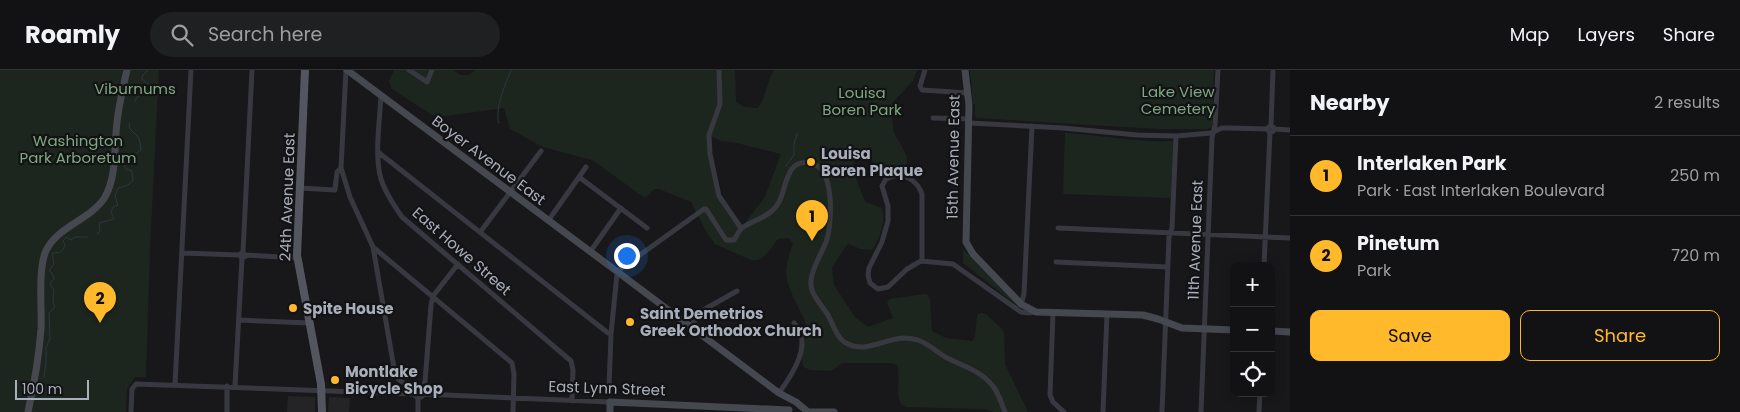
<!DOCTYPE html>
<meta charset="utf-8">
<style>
:root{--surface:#121214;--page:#1f2022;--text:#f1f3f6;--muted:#9c9ea0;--line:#313234;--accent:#ffb92b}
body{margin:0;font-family:Poppins,sans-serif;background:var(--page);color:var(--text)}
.controls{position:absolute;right:15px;bottom:15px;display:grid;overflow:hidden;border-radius:10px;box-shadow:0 2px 12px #0003}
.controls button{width:45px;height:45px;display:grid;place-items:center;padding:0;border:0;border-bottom:1px solid var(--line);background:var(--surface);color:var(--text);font:25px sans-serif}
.scale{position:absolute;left:15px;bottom:12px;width:74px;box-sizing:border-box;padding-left:5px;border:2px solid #a9aebb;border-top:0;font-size:14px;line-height:18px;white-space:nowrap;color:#a9aebb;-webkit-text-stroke:4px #131315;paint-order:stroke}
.you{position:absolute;left:626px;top:185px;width:18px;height:18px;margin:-12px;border:4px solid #fff;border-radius:50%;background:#1a73e8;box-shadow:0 0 0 8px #1a73e833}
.badge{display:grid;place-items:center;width:32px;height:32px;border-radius:50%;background:var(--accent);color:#111;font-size:16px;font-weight:700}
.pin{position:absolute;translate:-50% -41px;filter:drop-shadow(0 1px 2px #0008)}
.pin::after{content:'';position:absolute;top:26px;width:18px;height:15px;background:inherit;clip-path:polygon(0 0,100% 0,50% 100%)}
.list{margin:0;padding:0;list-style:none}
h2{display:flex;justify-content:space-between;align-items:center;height:65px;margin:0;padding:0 20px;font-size:21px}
h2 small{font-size:16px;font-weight:400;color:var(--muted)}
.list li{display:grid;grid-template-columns:32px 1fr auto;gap:15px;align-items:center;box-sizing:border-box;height:80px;padding:0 20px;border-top:1px solid var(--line)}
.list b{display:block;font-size:19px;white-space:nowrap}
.list p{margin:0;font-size:16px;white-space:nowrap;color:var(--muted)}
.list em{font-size:16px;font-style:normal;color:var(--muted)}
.actions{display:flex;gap:10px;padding:15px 20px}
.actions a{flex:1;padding:11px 0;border:1px solid var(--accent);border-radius:10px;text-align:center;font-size:18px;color:var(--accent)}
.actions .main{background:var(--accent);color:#111}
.icon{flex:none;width:28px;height:28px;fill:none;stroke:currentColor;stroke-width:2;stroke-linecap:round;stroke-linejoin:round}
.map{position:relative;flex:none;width:1290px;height:342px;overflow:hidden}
header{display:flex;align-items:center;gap:30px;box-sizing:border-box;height:70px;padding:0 25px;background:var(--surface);border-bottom:1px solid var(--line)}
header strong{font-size:24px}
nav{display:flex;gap:28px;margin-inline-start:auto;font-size:18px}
.search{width:350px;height:45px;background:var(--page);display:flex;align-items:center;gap:12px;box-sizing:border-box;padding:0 18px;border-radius:28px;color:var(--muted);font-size:19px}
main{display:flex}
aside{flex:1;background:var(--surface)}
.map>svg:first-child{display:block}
.built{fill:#242427}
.green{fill:#1d261e;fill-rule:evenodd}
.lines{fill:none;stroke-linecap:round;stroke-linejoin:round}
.stream{stroke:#2c3740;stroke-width:1}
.street{stroke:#383940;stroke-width:5}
.secondary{stroke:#464850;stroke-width:7}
.primary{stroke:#54565f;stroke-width:8}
.poi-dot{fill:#ffb92b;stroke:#131315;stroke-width:2}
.labels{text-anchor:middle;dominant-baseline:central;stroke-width:4.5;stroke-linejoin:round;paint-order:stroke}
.park-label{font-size:15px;fill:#7ea881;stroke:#131315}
.poi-label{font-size:15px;font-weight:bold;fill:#a9aebb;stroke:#131315;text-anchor:start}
.street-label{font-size:15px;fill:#a9aebb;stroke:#131315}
</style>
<header>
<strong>Roamly</strong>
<div class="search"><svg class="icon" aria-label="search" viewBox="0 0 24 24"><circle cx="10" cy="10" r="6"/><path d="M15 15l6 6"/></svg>Search here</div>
<nav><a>Map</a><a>Layers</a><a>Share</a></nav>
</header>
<main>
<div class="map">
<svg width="1290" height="342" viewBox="0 0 1290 342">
<rect width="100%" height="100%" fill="#18181a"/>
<path class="built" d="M288 326 315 327V342H287Z
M329 327 350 328 349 342H328Z"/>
<path class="green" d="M0 0H159L150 179 146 307H135L127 319 126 342H0Z
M394 0H453L461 5H469L475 0H735L736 32 744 37 758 38C767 25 766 14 774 0H917L913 11 892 33 891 40 894 63 907 86 906 101C884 108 877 89 857 84 847 96 861 118 865 132L882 138C886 152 880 168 872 180L860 179 848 173 832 197 834 215 855 247 868 257 893 248 887 232 890 229 924 224 928 225 930 230 932 261 946 268 972 271 975 267 977 245 980 243 986 244 1002 259 1004 264 1005 294 1028 342H994L984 339 907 337 901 334C895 322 901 309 897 295L891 293H842L831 301 810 300 804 297C798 285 808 269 806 255 805 249 801 243 798 237 785 209 782 204 793 174L789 168 778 169C771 177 764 193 751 190L715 174 707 163 691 132 659 119H654L645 128 592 90 543 77 510 59 504 38 439 47 432 45 392 19 389 11ZM709 65 721 71 733 72 781 84 765 127 741 158 716 117Z
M970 0H1214L1212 57 1208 59H1158L976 48 975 46V34H973Z
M1065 63C1101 65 1137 73 1173 71L1171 127 1169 128 1064 124 1063 123Z
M963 179 1019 237 963 193Z"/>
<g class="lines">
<path class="stream" d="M135 31 137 27 147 23 146 20 149 18V15L142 9 143 5 148 0
M499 53C494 39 506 13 511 0
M786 96 794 85V74L797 64
M97 164 100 161 99 153 114 149 111 142 113 137 118 135 115 126 118 118 128 115 133 111 132 101 126 99 123 93 141 80 139 68 129 58 130 55 129 53
M44 308 46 292V278L50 268 49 243 55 237 53 232 54 220 50 214 54 209 52 203 49 201 54 194 52 183C60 183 62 183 65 175L63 171 67 167 71 170 75 167H88"/>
<path class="street" d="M346 0 341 98 350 127 373 177 394 298 399 310 415 320
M409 0 427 12 432 0
M719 0 720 34 709 65 710 84 719 126 741 158
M925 0 920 16 922 20 968 23
M381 25C380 50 374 85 381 109 385 123 394 135 402 147L571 291 573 300 572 331
M933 48 969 49
M969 53 1063 58 1137 65 1176 66 1211 63 1222 58H1229L1267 59
M1268 59a3 3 0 1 1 6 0a3 3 0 1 1-6 0Z
M1271 56 1273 0
M1274 59 1290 60
M378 82 608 263 611 264
M897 105C909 106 918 113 922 124V189L921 191 907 199 888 217 878 219 870 213 868 205 869 198 882 172 888 151V136L882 116 886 109Z
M579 107 647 158
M300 118 335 120 337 102 341 98
M548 151 586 97
M1058 158 1290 168
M481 161 541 81
M373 177 512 293 514 304 513 342
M243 182 252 0
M590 182 621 138
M182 183 239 185 243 182 246 186 242 188 239 185
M246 185 297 188
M921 191 953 194 1021 242 1028 243 1036 242
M1056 192 1168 197
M1264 196 1270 62
M619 200 704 139H706L726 170H734C737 166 739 160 742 158 755 149 771 147 779 132 787 118 785 88 811 93 835 98 832 151 827 169 823 183 812 196 811 211 810 219 814 225 818 231 822 237 826 241 829 247 834 257 837 269 848 274 866 283 885 269 903 268 908 268 914 269 918 270 929 274 938 283 947 288 963 296 981 301 992 315 999 323 1001 333 1005 342
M1021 234 1024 224 1032 56
M1053 243 1050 325 1053 332 1064 342
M239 250 309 253
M690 256 705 239 737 221
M175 315 191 0
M235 316 242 188
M609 318 611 264 617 204
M414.5 323a4.5 4.5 0 1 1 9 0a4.5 4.5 0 1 1-9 0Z
M422 320 425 312 431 235 433 226 458 194
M779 323C792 305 814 273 794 253
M423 324 610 332
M131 342 132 319 136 314 414 324
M227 342V316
M418 342V328
M1103 342 1107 244
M1162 342 1169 167 1172 158 1176 66
M1201 342 1212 68 1215 55 1218 0
M1259 342 1260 323"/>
<path class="secondary" d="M347 0 615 200
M965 0 969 35 966 172 973 184 1021 234 1036 242 1143 245 1158 249 1182 258 1234 260
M619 203 779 323 796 332 808 342
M1271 261 1290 262
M28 342C34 315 39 287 41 259 42 238 38 203 45 183 56 156 90 151 105 127 117 106 114 76 117 52 119 35 123 17 127 0
M610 342V332L789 340
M808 342H834"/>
<path class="primary" d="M305 0 297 185 321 314 322 342"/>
</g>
<g class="poi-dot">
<circle cx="811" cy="92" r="5"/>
<circle cx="293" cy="238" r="5"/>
<circle cx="630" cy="252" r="5"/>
<circle cx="335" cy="310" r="5"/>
</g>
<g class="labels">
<g class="park-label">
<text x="135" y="18">Viburnums</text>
<text x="1178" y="21">Lake View<tspan x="1178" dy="17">Cemetery</tspan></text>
<text x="862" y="22">Louisa<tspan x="862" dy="17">Boren Park</tspan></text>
<text x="78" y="70">Washington<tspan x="78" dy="17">Park Arboretum</tspan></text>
</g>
<g class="poi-label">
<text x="821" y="83">Louisa<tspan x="821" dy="17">Boren Plaque</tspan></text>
<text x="303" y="238">Spite House</text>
<text x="640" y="243">Saint Demetrios<tspan x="640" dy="17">Greek Orthodox Church</tspan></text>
<text x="345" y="301">Montlake<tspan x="345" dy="17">Bicycle Shop</tspan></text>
</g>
<g class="street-label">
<text transform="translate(953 87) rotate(-89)">15th Avenue East</text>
<text transform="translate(489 90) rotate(37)">Boyer Avenue East</text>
<text transform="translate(287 127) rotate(-88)">24th Avenue East</text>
<text transform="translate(1195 170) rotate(-88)">11th Avenue East</text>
<text transform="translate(462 181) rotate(41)">East Howe Street</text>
<text transform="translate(607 318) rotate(2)">East Lynn Street</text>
</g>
</g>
</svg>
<div class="controls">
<button>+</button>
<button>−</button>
<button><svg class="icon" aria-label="locate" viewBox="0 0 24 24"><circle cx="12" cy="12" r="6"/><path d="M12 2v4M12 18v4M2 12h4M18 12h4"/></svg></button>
</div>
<div class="scale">100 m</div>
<div class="you"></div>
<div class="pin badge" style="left:812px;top:171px">1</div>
<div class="pin badge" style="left:100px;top:253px">2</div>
</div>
<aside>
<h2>Nearby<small>2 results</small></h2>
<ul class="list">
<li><span class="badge">1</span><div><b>Interlaken Park</b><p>Park · East Interlaken Boulevard</p></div><em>250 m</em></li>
<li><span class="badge">2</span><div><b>Pinetum</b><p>Park</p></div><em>720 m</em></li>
</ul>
<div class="actions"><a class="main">Save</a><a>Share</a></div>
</aside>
</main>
